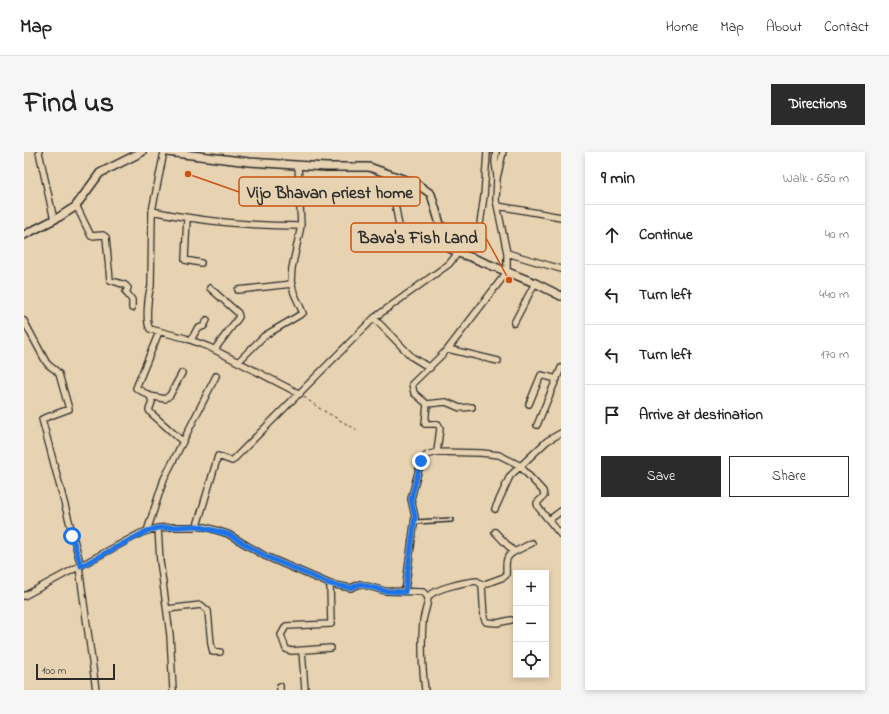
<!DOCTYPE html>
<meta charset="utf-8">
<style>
:root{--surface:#fff;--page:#f6f6f6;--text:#222;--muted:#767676;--line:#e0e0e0;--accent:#2b2b2b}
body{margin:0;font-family:"Indie Flower",sans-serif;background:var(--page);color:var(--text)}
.controls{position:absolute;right:12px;bottom:12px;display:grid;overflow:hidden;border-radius:0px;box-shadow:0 2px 6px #0003}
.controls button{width:36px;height:36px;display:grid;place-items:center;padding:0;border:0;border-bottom:1px solid var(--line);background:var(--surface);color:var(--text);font:20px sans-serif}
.scale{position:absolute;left:12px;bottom:10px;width:79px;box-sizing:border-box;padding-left:4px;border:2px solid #2b2b2b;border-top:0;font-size:11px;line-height:14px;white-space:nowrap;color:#2b2b2b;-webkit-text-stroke:3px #e7d3b1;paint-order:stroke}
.stop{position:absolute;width:12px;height:12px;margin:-9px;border:3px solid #1a73e8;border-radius:50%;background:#fff}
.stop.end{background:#1a73e8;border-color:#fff;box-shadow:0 1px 4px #0008}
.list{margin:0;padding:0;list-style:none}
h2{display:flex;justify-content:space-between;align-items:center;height:52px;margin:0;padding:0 16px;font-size:17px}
h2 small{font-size:13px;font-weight:400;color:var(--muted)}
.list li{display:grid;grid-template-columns:26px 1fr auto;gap:12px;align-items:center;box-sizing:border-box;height:60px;padding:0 16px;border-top:1px solid var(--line)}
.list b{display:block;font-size:15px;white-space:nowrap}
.list em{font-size:13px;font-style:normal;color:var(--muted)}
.actions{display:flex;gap:8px;padding:12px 16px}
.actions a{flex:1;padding:9px 0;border:1px solid var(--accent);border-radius:0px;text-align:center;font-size:14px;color:var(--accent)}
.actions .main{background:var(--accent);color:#fff}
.icon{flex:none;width:22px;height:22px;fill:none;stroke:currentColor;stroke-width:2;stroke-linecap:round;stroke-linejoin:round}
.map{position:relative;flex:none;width:537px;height:538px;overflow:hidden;border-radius:0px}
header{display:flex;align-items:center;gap:24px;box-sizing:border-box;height:56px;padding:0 20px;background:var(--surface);border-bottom:1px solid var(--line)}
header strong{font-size:19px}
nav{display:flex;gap:22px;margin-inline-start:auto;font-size:14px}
.intro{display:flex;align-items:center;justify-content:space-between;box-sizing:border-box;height:96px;padding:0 24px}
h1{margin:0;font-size:28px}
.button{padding:10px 18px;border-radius:0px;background:var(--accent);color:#fff;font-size:14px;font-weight:700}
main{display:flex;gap:24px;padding:0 24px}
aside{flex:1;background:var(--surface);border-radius:0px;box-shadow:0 2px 6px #0003}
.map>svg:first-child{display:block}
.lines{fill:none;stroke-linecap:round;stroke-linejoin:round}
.service-casing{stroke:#2b2b2b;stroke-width:6}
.minor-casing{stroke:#2b2b2b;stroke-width:8}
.tertiary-casing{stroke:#2b2b2b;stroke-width:10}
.path{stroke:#2b2b2b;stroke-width:1;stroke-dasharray:3 3;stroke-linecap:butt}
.service{stroke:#e7d3b1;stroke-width:3}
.minor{stroke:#e7d3b1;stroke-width:5.5}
.tertiary{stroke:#e7d3b1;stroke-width:7}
.route{stroke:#1a73e8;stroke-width:5}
.leader{fill:none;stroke:#cc5211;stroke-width:1.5}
.callout-dot{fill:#cc5211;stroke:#e7d3b1;stroke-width:1.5}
.callout{fill:#e7d3b1;stroke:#cc5211;stroke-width:1.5}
.callout-label{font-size:17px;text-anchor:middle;font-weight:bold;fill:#2b2b2b}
</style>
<header>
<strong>Map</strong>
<nav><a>Home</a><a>Map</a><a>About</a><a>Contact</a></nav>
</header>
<div class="intro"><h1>Find us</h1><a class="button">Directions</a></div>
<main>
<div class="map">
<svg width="537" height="538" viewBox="0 0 537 538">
<rect width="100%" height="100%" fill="#e7d3b1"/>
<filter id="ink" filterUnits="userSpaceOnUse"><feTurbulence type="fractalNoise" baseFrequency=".025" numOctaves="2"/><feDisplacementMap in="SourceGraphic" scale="8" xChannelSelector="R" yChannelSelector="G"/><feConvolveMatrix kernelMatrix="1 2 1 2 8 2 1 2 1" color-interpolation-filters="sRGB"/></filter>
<g filter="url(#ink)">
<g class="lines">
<g class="service-casing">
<path id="service" d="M391 370 427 368"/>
</g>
<g class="minor-casing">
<path id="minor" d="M15 0 30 68
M140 0 128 59 127 134C124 143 121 170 126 177L161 186 185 195 276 242
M472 0 471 10 473 25
M366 23 375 74
M52 53 67 84 79 83 82 85 86 128 101 133 104 136 102 140 108 148V156
M474 54 537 65
M128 59C179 70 224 74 277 74
M163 66 161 108 177 111
M454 86 460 44 463 0
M483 101 537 117
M186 136 214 161 215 165 191 197
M214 138 268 132
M350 166 388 205 406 216
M0 169 22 210C26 216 31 216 35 222L45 257 18 267 57 414
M490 171 511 131
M135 180 112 236 126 244 128 250 125 258 127 261 158 289
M167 188 173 177 180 174 183 168
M424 197 474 209
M215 209 240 184 279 161 270 141 267 130 268 116 277 74 274 13
M126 244 141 247 146 243 158 221
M403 252 401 272H414L416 276 413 300
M505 252 517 223 533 227
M448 255 436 256 422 250 403 252 390 241 388 232 424 197 483 120V101L472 48 473 26 479 0
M513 273 537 216
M471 357 486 324 523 289 537 281
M525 368 537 359
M173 374 194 304 208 309 350 166 425 112 434 101
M134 376 136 409 146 483 149 538
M123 379 140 327 192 224
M471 380 490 400 508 391
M55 415 72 538
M306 432 307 472 262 474 257 483 262 497 267 499 307 496
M458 433 480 425 482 423C483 413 479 406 490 400
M381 439 391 365 387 347 397 309 403 303 413 300 457 301 475 303 495 313 519 339 520 344 513 351 514 355 537 383
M0 444 117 381 134 376 149 375H182L204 382 241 404 306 432 327 436 336 432 361 439 399 440 404 445C404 453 400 461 399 469 397 493 398 514 401 538
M404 445C411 436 442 430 453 429L458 433 460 466 462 470 473 471 487 468
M143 457 177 453 184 459 187 492 189 500H196
M278 499 281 538
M256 534V538"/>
</g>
<g class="tertiary-casing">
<path id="tertiary" d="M143 0 225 10 302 15H345L393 32 407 42 421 89 425 96 434 101 449 106 511 131 537 144
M0 83 35 65 51 55 76 21 118 0"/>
</g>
<path class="path" d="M280 245 295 256 333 278"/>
<use href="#service" class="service"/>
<use href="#minor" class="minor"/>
<use href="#tertiary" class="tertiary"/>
</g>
</g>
<g class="lines" filter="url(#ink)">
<path class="route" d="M48 384 57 414 123 379 134 376 173 374 204 382 241 404 306 432 327 436 336 432 361 439 381 440 391 365 387 347 397 309"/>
</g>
<path class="leader" d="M164 22L215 40M485 128L462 86"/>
<g class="callout-dot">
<circle cx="164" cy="22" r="4"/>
<circle cx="485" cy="128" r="4"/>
</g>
<g class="callout">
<rect x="215" y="25" width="181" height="29" rx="4"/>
<rect x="327" y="71" width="135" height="29" rx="4"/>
</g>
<g class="callout-label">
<text x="306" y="46">Vijo Bhavan priest home</text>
<text x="394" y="91">Bava's Fish Land</text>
</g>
</svg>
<div class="controls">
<button>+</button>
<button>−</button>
<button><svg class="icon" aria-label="locate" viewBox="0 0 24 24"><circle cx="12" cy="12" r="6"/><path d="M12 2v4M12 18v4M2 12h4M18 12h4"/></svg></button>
</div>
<div class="scale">100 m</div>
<div class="stop" style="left:48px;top:384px"></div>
<div class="stop end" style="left:397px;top:309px"></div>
</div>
<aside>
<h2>9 min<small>Walk · 650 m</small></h2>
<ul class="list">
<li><svg class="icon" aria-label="ahead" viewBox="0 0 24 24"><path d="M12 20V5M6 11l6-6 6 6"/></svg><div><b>Continue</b></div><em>40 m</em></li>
<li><svg class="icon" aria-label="left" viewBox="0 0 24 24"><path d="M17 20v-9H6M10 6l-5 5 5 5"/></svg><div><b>Turn left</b></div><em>440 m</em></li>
<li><svg class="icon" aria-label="left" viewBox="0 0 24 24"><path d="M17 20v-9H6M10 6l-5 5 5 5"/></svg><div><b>Turn left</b></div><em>170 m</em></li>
<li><svg class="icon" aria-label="arrive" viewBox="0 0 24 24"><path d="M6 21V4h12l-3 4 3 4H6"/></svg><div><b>Arrive at destination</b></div></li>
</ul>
<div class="actions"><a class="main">Save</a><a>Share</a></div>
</aside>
</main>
